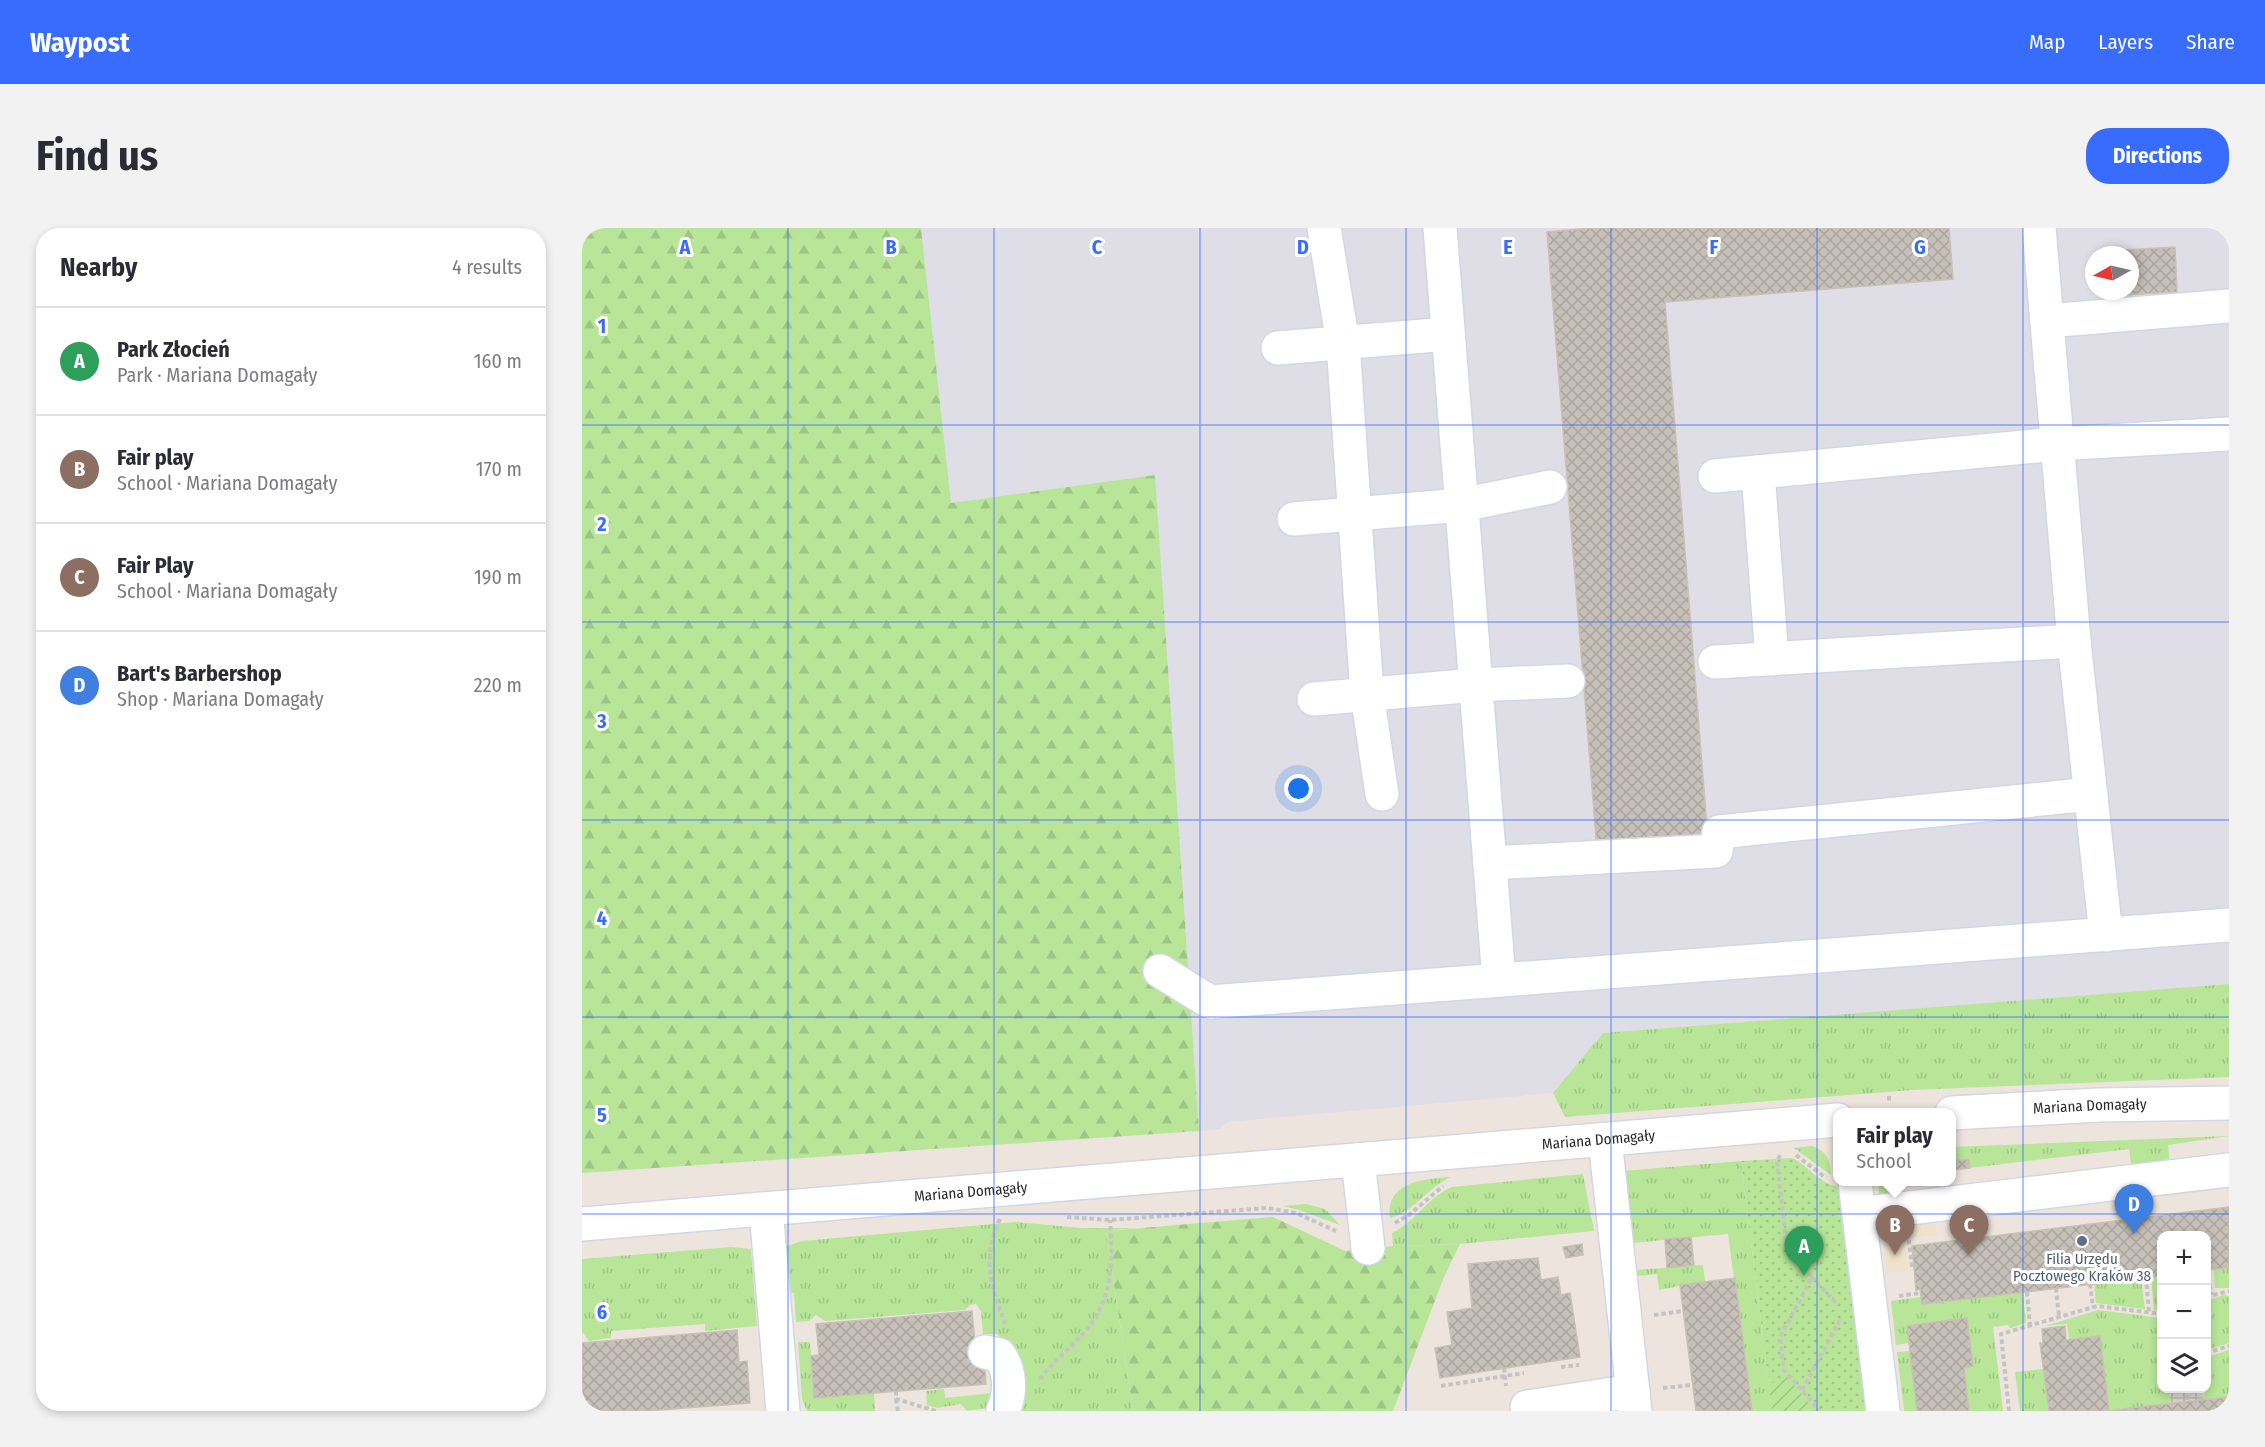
<!DOCTYPE html>
<meta charset="utf-8">
<style>
:root{--surface:#fff;--page:#f2f2f3;--text:#2b2b33;--muted:#7c7c81;--line:#e1e1e2;--accent:#386cff}
body{margin:0;font-family:"Fira Sans Condensed",sans-serif;background:var(--page);color:var(--text)}
.controls{position:absolute;right:18px;bottom:18px;display:grid;overflow:hidden;border-radius:12px;box-shadow:0 3px 9px #0003}
.controls button{width:54px;height:54px;display:grid;place-items:center;padding:0;border:0;border-bottom:2px solid var(--line);background:var(--surface);color:var(--text);font:30px sans-serif}
.compass{position:absolute;left:1503px;top:18px;width:54px;height:54px;border-radius:50%;background:var(--surface);box-shadow:0 3px 9px #0003;rotate:262deg}
.you{position:absolute;left:717px;top:561px;width:21px;height:21px;margin:-15px;border:4px solid #fff;border-radius:50%;background:#1a73e8;box-shadow:0 0 0 9px #1a73e833}
.badge{display:grid;place-items:center;width:39px;height:39px;border-radius:50%;background:var(--accent);color:#fff;font-size:20px;font-weight:700}
.pin{position:absolute;translate:-50% -50px;filter:drop-shadow(0 2px 3px #0008)}
.pin::after{content:'';position:absolute;top:32px;width:21px;height:18px;background:inherit;clip-path:polygon(0 0,100% 0,50% 100%)}
.popup{position:absolute;left:1251px;top:880px;width:123px;height:78px;box-sizing:border-box;display:grid;place-content:center;border-radius:12px;background:var(--surface);filter:drop-shadow(0 2px 4px #0005);font-size:20px;white-space:nowrap;color:var(--muted)}
.popup b{font-size:22px;color:var(--text)}
.popup::after{content:'';position:absolute;left:50%;top:100%;margin-left:-12px;border:12px solid transparent;border-top-color:var(--surface)}
.list{margin:0;padding:0;list-style:none}
h2{display:flex;justify-content:space-between;align-items:center;height:78px;margin:0;padding:0 24px;font-size:26px}
h2 small{font-size:20px;font-weight:400;color:var(--muted)}
.list li{display:grid;grid-template-columns:39px 1fr auto;gap:18px;align-items:center;box-sizing:border-box;height:108px;padding:0 24px;border-top:2px solid var(--line)}
.list b{display:block;font-size:22px;white-space:nowrap}
.list p{margin:0;font-size:20px;white-space:nowrap;color:var(--muted)}
.list em{font-size:20px;font-style:normal;color:var(--muted)}
.icon{flex:none;width:33px;height:33px;fill:none;stroke:currentColor;stroke-width:2;stroke-linecap:round;stroke-linejoin:round}
.map{position:relative;flex:none;width:1647px;height:1183px;overflow:hidden;border-radius:24px}
header{display:flex;align-items:center;gap:36px;box-sizing:border-box;height:84px;padding:0 30px;background:var(--accent);color:#fff}
header strong{font-size:28px}
nav{display:flex;gap:33px;margin-inline-start:auto;font-size:21px}
.intro{display:flex;align-items:center;justify-content:space-between;box-sizing:border-box;height:144px;padding:0 36px}
h1{margin:0;font-size:42px}
.button{padding:15px 27px;border-radius:24px;background:var(--accent);color:#fff;font-size:21px;font-weight:700}
main{display:flex;gap:36px;padding:0 36px}
aside{flex:1;background:var(--surface);border-radius:24px;box-shadow:0 3px 9px #0003}
.map>svg:first-child{display:block}
.industrial{fill:#dfdde6;fill-rule:evenodd}
.education{fill:#efe1cc}
.grass{fill:url(#grass-tufts)}
.forest{fill:url(#forest-firs)}
.park{fill:url(#park-dots)}
.garden{fill:url(#garden-furrows)}
.plaza{fill:url(#plaza-grid)}
.building{fill:url(#building-cross-hatch);stroke:#c9c1b6;stroke-width:1.5}
.lines{fill:none;stroke-linecap:round;stroke-linejoin:round}
.minor-casing{stroke:#d2d7e4;stroke-width:36}
.path{stroke:#c4c4c4;stroke-width:4;stroke-dasharray:4.5 3;stroke-linecap:butt}
.minor{stroke:#fff;stroke-width:33}
.grid{fill:none;stroke:#386cff;stroke-width:1.5;stroke-opacity:0.55}
.service-dot{fill:#5c6f8a;stroke:#fff;stroke-width:2}
.labels{text-anchor:middle;dominant-baseline:central;stroke-width:6;stroke-linejoin:round;paint-order:stroke}
.street-label{font-size:15px;fill:#2b2b2b;stroke:#fff}
.service-label{font-size:15px;fill:#4e5e75;stroke:#fff}
.grid-label{font-size:20px;text-anchor:middle;font-weight:bold;fill:#386cff;stroke:#fff;stroke-width:6;stroke-linejoin:round;paint-order:stroke}
</style>
<header>
<strong>Waypost</strong>
<nav><a>Map</a><a>Layers</a><a>Share</a></nav>
</header>
<div class="intro"><h1>Find us</h1><a class="button">Directions</a></div>
<main>
<aside>
<h2>Nearby<small>4 results</small></h2>
<ul class="list">
<li><span class="badge" style="background:#2e9e5b">A</span><div><b>Park Złocień</b><p>Park · Mariana Domagały</p></div><em>160 m</em></li>
<li><span class="badge" style="background:#8d6e63">B</span><div><b>Fair play</b><p>School · Mariana Domagały</p></div><em>170 m</em></li>
<li><span class="badge" style="background:#8d6e63">C</span><div><b>Fair Play</b><p>School · Mariana Domagały</p></div><em>190 m</em></li>
<li><span class="badge" style="background:#3f7fe0">D</span><div><b>Bart's Barbershop</b><p>Shop · Mariana Domagały</p></div><em>220 m</em></li>
</ul>
</aside>
<div class="map">
<svg width="1647" height="1183" viewBox="0 0 1647 1183">
<defs>
<pattern id="grass-tufts" width="24" height="20" patternUnits="userSpaceOnUse" patternTransform="scale(1.5)"><rect width="24" height="20" fill="#b8e598"/><path d="M3 7l-1-3M5 7V3M7 7l1-3M15 17l-1-3M17 17v-4M19 17l1-3" fill="none" stroke="#9ec583"/></pattern>
<pattern id="forest-firs" width="22" height="20" patternUnits="userSpaceOnUse" patternTransform="scale(1.5)"><rect width="22" height="20" fill="#b8e598"/><path d="M5 1l3.5 6h-7zM16 11l3.5 6h-7z" fill="#9ec583"/></pattern>
<pattern id="park-dots" width="8" height="8" patternUnits="userSpaceOnUse" patternTransform="scale(1.5)"><rect width="8" height="8" fill="#b8e598"/><path d="M2 2h.1M6 6h.1" fill="none" stroke="#9ec583" stroke-width="1.8" stroke-linecap="round"/></pattern>
<pattern id="garden-furrows" width="10" height="10" patternUnits="userSpaceOnUse" patternTransform="scale(1.5)"><rect width="10" height="10" fill="#b8e598"/><path d="M-1 1l2-2M0 10L10 0M9 11l2-2" fill="none" stroke="#9ec583"/></pattern>
<pattern id="plaza-grid" width="8" height="8" patternUnits="userSpaceOnUse" patternTransform="scale(1.5)"><rect width="8" height="8" fill="#d9d5d0"/><path d="M0 4h8M4 0v8" fill="none" stroke="#bab7b3"/></pattern>
<pattern id="building-cross-hatch" width="8" height="8" patternUnits="userSpaceOnUse" patternTransform="scale(1.5)"><rect width="8" height="8" fill="#c6c0b8"/><path d="M0 0l8 8M0 8l8-8" fill="none" stroke="#aaa59e"/></pattern>
</defs>
<rect width="100%" height="100%" fill="#ede5dd"/>
<path class="industrial" d="M339 0H1647V756L1021 805 971 865 646 894 638 901 617 903 573 247 369 275ZM1512 27H1548V63H1512Z"/>
<path class="education" d="M1344 991 1354 998 1355 1007 1322 1011 1326 1043 1305 1045 1300 997Z"/>
<path class="grass" d="M1647 756V849L1330 862 983 889 971 865 1021 805Z
M1647 908 1586 917 1588 939 1550 943 1547 921 1388 940 1387 931 1370 933V919Z
M1230 918C1245 923 1248 932 1249 947L1212 920Z
M1159 933 1190 1183H1170L1146 1006 1050 1015 1041 943Z
M1001 946 1012 1003 878 1016 811 1018 810 1005C833 994 847 968 870 959Z
M869 949C846 959 832 984 808 990 803 953 843 951 869 949Z
M1296 954H1315L1317 972 1297 966Z
M724 976 743 981 758 997 717 982 701 978Z
M434 994 499 1000H551L524 1003 551 1183H435L428 1117 415 1106H401L399 1083 394 1076 388 1077 383 1082 243 1093 234 1087 227 1093 214 1094 212 1065H202L199 1020 220 1013Z
M149 1019 169 1021 175 1098 123 1103V1096L29 1103V1110L7 1113 0 1104V1031Z
M1121 1037 1123 1053 1077 1062 1075 1046 1054 1048 1053 1042Z
M1647 1040V1060H1633L1632 1041Z
M1579 1048V1081L1572 1082 1569 1049Z
M1559 1050 1563 1081 1514 1075 1512 1056Z
M1441 1064 1444 1095 1428 1100 1426 1097 1411 1099 1421 1183H1387L1382 1140 1391 1138 1385 1091 1326 1098 1327 1115 1314 1117 1309 1073 1339 1069 1340 1076Z
M1641 1067 1647 1068V1115L1625 1122V1073Z
M1516 1082 1579 1090 1580 1160 1587 1161 1588 1176 1527 1183 1487 1112 1485 1096 1463 1098Z
M216 1114H228L232 1170 292 1165 293 1183H225L220 1171Z
M1647 1122V1169L1622 1172 1625 1129Z
M1328 1123 1335 1183H1322L1315 1124Z
M410 1141 415 1144C420 1159 418 1178 400 1181 394 1182 390 1181 385 1183L379 1176 356 1180 345 1177 344 1163 362 1161 363 1170 411 1165Z
M1461 1141 1467 1183H1438L1433 1144Z"/>
<path class="forest" d="M0 0H339L369 275 573 247 617 903 0 945Z
M691 989 763 1023 811 1018 878 1016 862 1049 811 1183H551L524 1003Z"/>
<path class="park" d="M1210 930C1229 939 1237 957 1259 959L1288 1183H1190L1159 933Z"/>
<path class="garden" d="M1205 1149 1233 1183H1190L1187 1156Z"/>
<path class="plaza" d="M1587 1161H1621L1622 1172 1588 1176Z"/>
<path class="building" d="M1009 0H1367L1371 51 1083 74 1126 612 1015 621 965 4Z
M1593 19 1595 64 1527 68V63H1548V27H1524V23Z
M1387 931 1388 940 1370 942V933Z
M1647 979V1040L1624 1042V1008H1580V1048L1340 1076 1338 1061 1334 1062 1330 1018Z
M1109 1009 1112 1037 1085 1040 1083 1011Z
M1000 1016 1001 1027 984 1030 981 1019Z
M956 1030 959 1052 976 1049 979 1067 988 1065 998 1129 858 1150 853 1120 870 1117 865 1084 890 1080 886 1036Z
M1153 1050 1170 1183H1114L1098 1057Z
M390 1083 393 1115 401 1114 404 1156 232 1170 229 1128 237 1127 234 1096Z
M1385 1090 1391 1138 1382 1140 1387 1183H1335L1325 1098Z
M1483 1098 1484 1112 1518 1108 1527 1183H1467L1458 1115H1461L1460 1101Z
M155 1102 157 1134 165 1133 168 1175 64 1183H0V1115Z
M1647 1169V1183H1528L1548 1180Z"/>
<g class="lines">
<g class="minor-casing">
<g id="minor">
<path d="M742 0 761 115 785 466 800 566"/>
<path d="M858 0 917 752"/>
<path d="M1457 0 1492 413 1524 707"/>
<path d="M1465 93 1647 78"/>
<path d="M696 120 866 106"/>
<path d="M1176 244 1190 431"/>
<path d="M1133 248 1475 216 1647 206"/>
<path d="M712 291 880 277 968 259"/>
<path d="M1133 434 1492 413"/>
<path d="M732 471 894 457 986 453"/>
<path d="M908 635 1134 623 1137 604 1509 566"/>
<path d="M578 743 628 774 1647 697"/>
<path id="s1" d="M1370 885 1517 877 1647 875"/>
<path d="M1023 912 1053 1183"/>
<path d="M776 932 786 1020"/>
<path d="M1273 954 1301 1183"/>
<path d="M184 981 201 1183"/>
<path d="M1277 986 1647 942"/>
<path id="s2" d="M0 996 1256 892"/>
<path d="M403 1124 417 1127C429 1143 429 1165 421 1183"/>
<path d="M945 1179 1051 1163"/>
</g>
</g>
<path class="path" d="M1307 868V874
M1198 927 1195 933 1204 1013 1207 1023 1230 1049 1198 1109 1202 1142 1238 1183
M1214 927 1244 950
M485 989 528 992 685 980 714 985 754 1003
M418 991C399 1031 409 1057 423 1096
M813 995 827 987 861 958
M1329 1014H1327L1330 1039
M1625 1042 1629 1067
M1230 1049 1256 1077
M1564 1049 1567 1085
M1508 1056 1511 1079
M1474 1060 1477 1089
M1445 1064 1448 1097
M1317 1068 1338 1065
M1624 1069 1647 1063
M1072 1087 1101 1083
M1624 1125 1647 1118
M979 1139 997 1137
M922 1140 924 1158
M458 1151C472 1132 491 1119 506 1100 531 1069 531 1030 528 992
M859 1158 942 1145
M1081 1160 1110 1157
M1604 1160 1606 1174
M1220 1162 1258 1092
M314 1163V1171L354 1183
M314 1171 316 1183
M76 1182V1183
M1427 1183 1419 1106 1515 1078 1580 1086"/>
<use href="#minor" class="minor"/>
</g>
<path class="grid" d="M206 0V1183M412 0V1183M618 0V1183M824 0V1183M1029 0V1183M1235 0V1183M1441 0V1183M0 197H1647M0 394H1647M0 592H1647M0 789H1647M0 986H1647"/>
<circle class="service-dot" cx="1500" cy="1013" r="6"/>
<g class="labels">
<g class="street-label">
<text stroke="none"><textPath href="#s1" startOffset="138">Mariana Domagały</textPath></text>
<text stroke="none"><textPath href="#s2" startOffset="1020">Mariana Domagały</textPath></text>
<text stroke="none"><textPath href="#s2" startOffset="390">Mariana Domagały</textPath></text>
</g>
<g class="service-label">
<text x="1500" y="1031">Filia Urzędu<tspan x="1500" dy="17">Pocztowego Kraków 38</tspan></text>
</g>
</g>
<g class="grid-label">
<text x="103" y="26">A</text>
<text x="309" y="26">B</text>
<text x="515" y="26">C</text>
<text x="721" y="26">D</text>
<text x="926" y="26">E</text>
<text x="1132" y="26">F</text>
<text x="1338" y="26">G</text>
<text x="20" y="105">1</text>
<text x="20" y="303">2</text>
<text x="20" y="500">3</text>
<text x="20" y="697">4</text>
<text x="20" y="894">5</text>
<text x="20" y="1091">6</text>
</g>
</svg>
<div class="controls">
<button>+</button>
<button>−</button>
<button><svg class="icon" aria-label="layers" viewBox="0 0 24 24"><path d="M12 4l9 5-9 5-9-5zM3 14l9 5 9-5"/></svg></button>
</div>
<svg class="compass" viewBox="-18 -18 36 36"><path d="M0-13l5 13h-10z" fill="#e53935"/><path d="M0 13l5-13h-10z" fill="#7c7c81"/></svg>
<div class="you"></div>
<div class="pin badge" style="left:1222px;top:1048px;background:#2e9e5b">A</div>
<div class="pin badge" style="left:1313px;top:1027px;background:#8d6e63">B</div>
<div class="popup"><b>Fair play</b>School</div>
<div class="pin badge" style="left:1387px;top:1027px;background:#8d6e63">C</div>
<div class="pin badge" style="left:1552px;top:1006px;background:#3f7fe0">D</div>
</div>
</main>
